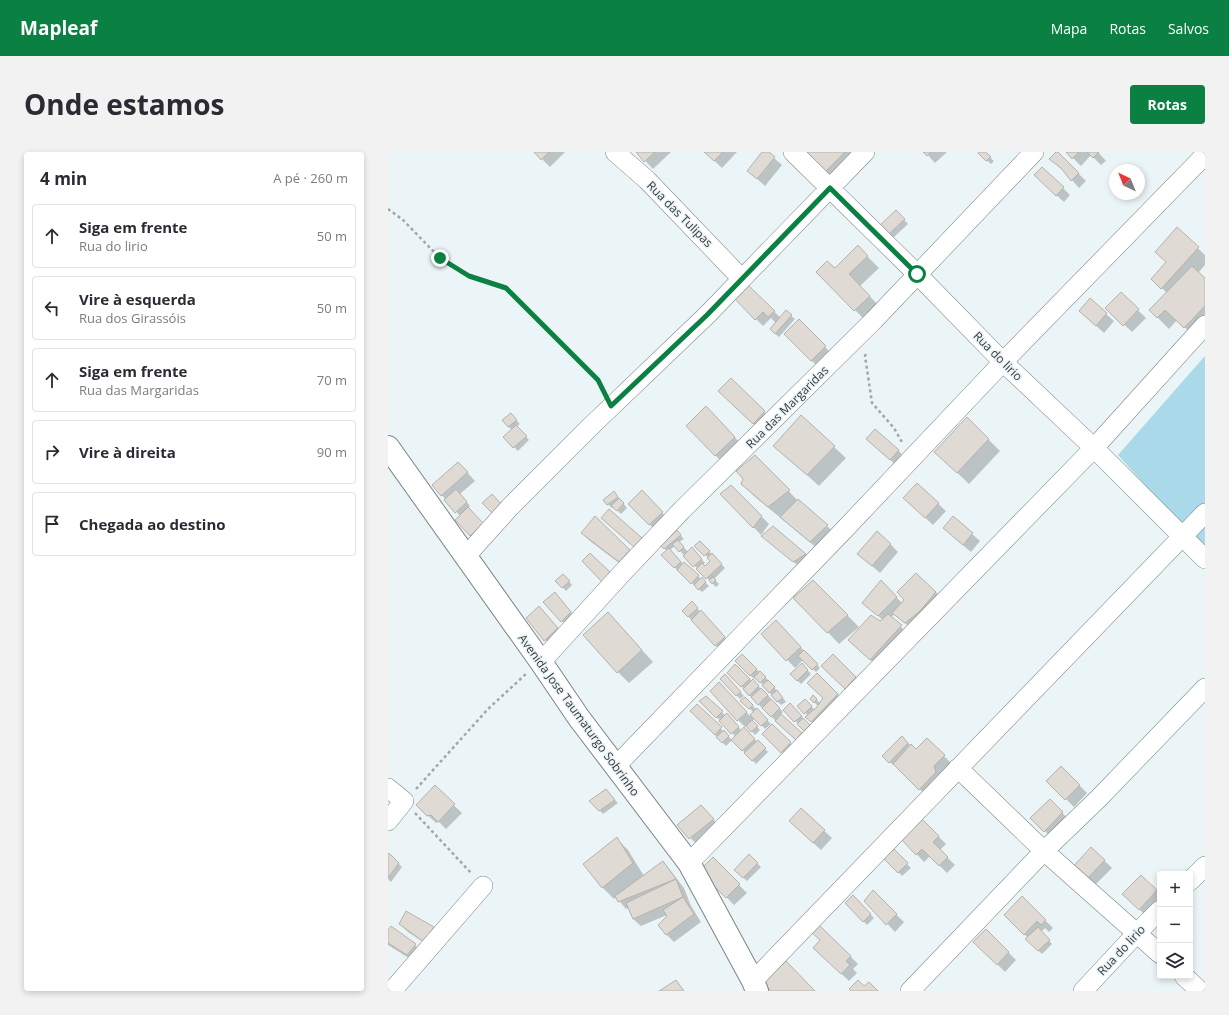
<!DOCTYPE html>
<html lang="pt">
<meta charset="utf-8">
<style>
:root{--surface:#fff;--page:#f2f2f3;--text:#2b2b33;--muted:#7c7c81;--line:#e1e1e2;--accent:#0b8043}
body{margin:0;font-family:"Open Sans",sans-serif;background:var(--page);color:var(--text)}
.controls{position:absolute;right:12px;bottom:12px;display:grid;overflow:hidden;border-radius:4px;box-shadow:0 2px 6px #0003}
.controls button{width:36px;height:36px;display:grid;place-items:center;padding:0;border:0;border-bottom:1px solid var(--line);background:var(--surface);color:var(--text);font:20px sans-serif}
.compass{position:absolute;left:721px;top:12px;width:36px;height:36px;border-radius:50%;background:var(--surface);box-shadow:0 2px 6px #0003;rotate:317deg}
.stop{position:absolute;width:12px;height:12px;margin:-9px;border:3px solid #0b8043;border-radius:50%;background:#fff}
.stop.end{background:#0b8043;border-color:#fff;box-shadow:0 1px 4px #0008}
.list{margin:0;padding:0;list-style:none}
h2{display:flex;justify-content:space-between;align-items:center;height:52px;margin:0;padding:0 16px;font-size:17px}
h2 small{font-size:13px;font-weight:400;color:var(--muted)}
.list li{display:grid;grid-template-columns:26px 1fr auto;gap:12px;align-items:center;box-sizing:border-box;height:64px;margin:0 8px 8px;padding:0 8px;border:1px solid var(--line);border-radius:4px}
.list b{display:block;font-size:15px;white-space:nowrap}
.list p{margin:0;font-size:13px;white-space:nowrap;color:var(--muted)}
.list em{font-size:13px;font-style:normal;color:var(--muted)}
.icon{flex:none;width:22px;height:22px;fill:none;stroke:currentColor;stroke-width:2;stroke-linecap:round;stroke-linejoin:round}
.map{position:relative;flex:none;width:817px;height:839px;overflow:hidden;border-radius:4px}
header{display:flex;align-items:center;gap:24px;box-sizing:border-box;height:56px;padding:0 20px;background:var(--accent);color:#fff}
header strong{font-size:19px}
nav{display:flex;gap:22px;margin-inline-start:auto;font-size:14px}
.intro{display:flex;align-items:center;justify-content:space-between;box-sizing:border-box;height:96px;padding:0 24px}
h1{margin:0;font-size:28px}
.button{padding:10px 18px;border-radius:4px;background:var(--accent);color:#fff;font-size:14px;font-weight:700}
main{display:flex;gap:24px;padding:0 24px}
aside{flex:1;background:var(--surface);border-radius:4px;box-shadow:0 2px 6px #0003}
.map>svg:first-child{display:block}
.green{fill:#aadae9}
.shadow{fill:#0003}
.building{fill:#dfdbd4;stroke:#b6b2ab}
.lines{fill:none;stroke-linecap:round;stroke-linejoin:round}
.minor-casing{stroke:#7b8486;stroke-width:20}
.tertiary-casing{stroke:#7b8486;stroke-width:24}
.path{stroke:#a0a6a9;stroke-width:2.5;stroke-dasharray:3 3;stroke-linecap:butt}
.minor{stroke:#fff;stroke-width:19}
.tertiary{stroke:#fff;stroke-width:22}
.route{stroke:#0b8043;stroke-width:5}
.labels{text-anchor:middle;dominant-baseline:central;stroke-width:3;stroke-linejoin:round;paint-order:stroke}
.street-label{font-size:12px;fill:#373a3c;stroke:#ebf4f7}
</style>
<header>
<strong>Mapleaf</strong>
<nav><a>Mapa</a><a>Rotas</a><a>Salvos</a></nav>
</header>
<div class="intro"><h1>Onde estamos</h1><a class="button">Rotas</a></div>
<main>
<aside>
<h2>4 min<small>A pé · 260 m</small></h2>
<ul class="list">
<li><svg class="icon" aria-label="ahead" viewBox="0 0 24 24"><path d="M12 20V5M6 11l6-6 6 6"/></svg><div><b>Siga em frente</b><p>Rua do lirio</p></div><em>50 m</em></li>
<li><svg class="icon" aria-label="left" viewBox="0 0 24 24"><path d="M17 20v-9H6M10 6l-5 5 5 5"/></svg><div><b>Vire à esquerda</b><p>Rua dos Girassóis</p></div><em>50 m</em></li>
<li><svg class="icon" aria-label="ahead" viewBox="0 0 24 24"><path d="M12 20V5M6 11l6-6 6 6"/></svg><div><b>Siga em frente</b><p>Rua das Margaridas</p></div><em>70 m</em></li>
<li><svg class="icon" aria-label="right" viewBox="0 0 24 24"><path d="M7 20v-9h11M14 6l5 5-5 5"/></svg><div><b>Vire à direita</b></div><em>90 m</em></li>
<li><svg class="icon" aria-label="arrive" viewBox="0 0 24 24"><path d="M6 21V4h12l-3 4 3 4H6"/></svg><div><b>Chegada ao destino</b></div></li>
</ul>
</aside>
<div class="map">
<svg width="817" height="839" viewBox="0 0 817 839">
<rect width="100%" height="100%" fill="#ebf4f7"/>
<path class="green" d="M817 204V400L730 303Z"/>
<path class="shadow" d="M147 0H177L162 15Z
M249 0H283L265 17Z
M317 0H349L334 16Z
M375 0H379L394 13 377 34 360 19Z
M418 0H472L449 31Z
M537 0H559L547 11Z
M592 0H596L606 9 603 12 591 1Z
M669 0 698 29 691 36 677 20 662 7Z
M679 0H710L718 9 713 13 703 3 693 14Z
M655 31 675 36 682 43 676 50Z
M508 59 520 72 505 86 493 74Z
M789 77 817 103V113L810 121 817 127V177L808 186 789 168 781 177 762 158 779 141 764 127 779 110Z
M470 95 491 116 472 134 493 156 479 170 429 120 447 118Z
M360 135 393 166 403 164 407 167 391 185 386 181 388 171 383 166 375 174 348 147Z
M733 142 758 166 744 180 719 156Z
M702 148 726 169 716 181 692 159Z
M411 169 444 202 431 216 397 182Z
M343 227 384 268 373 279 332 239Z
M326 263 354 293 335 311 327 303Z
M126 266 132 272 129 274 141 288 130 299 116 285 124 278 115 269Z
M479 287 510 298 517 306 510 315Z
M600 287 612 299 581 332 559 311Z
M387 294 446 295 458 306 431 334Z
M367 304 412 351 447 381 430 397 366 344 354 332Z
M78 319 87 329 72 342 82 354 80 356 88 364 90 391 68 368 72 364 45 333Z
M529 332 558 359 545 373 524 353Z
M343 334 381 372 373 383 334 342Z
M254 340 281 368 269 380 242 352Z
M229 344 239 356 233 362 226 355 224 356 216 349Z
M207 366 249 407 239 417 202 389 194 381Z
M289 380 296 387 291 390 300 400 304 397 317 411 315 413 317 416 324 409 307 394 312 390 337 416 326 427 331 432 328 435 287 394 282 398 295 412 296 411 321 434 314 440 290 419 275 403 279 399 274 393Z
M584 382 592 389 583 400 564 384Z
M375 384 417 402 425 410 414 417Z
M502 392 510 400 492 421 470 402Z
M175 423 184 433 178 439 169 429Z
M425 429 471 475 451 492 407 446Z
M493 430 514 451 548 440 555 448 525 478 506 462 503 466 524 485 494 519 461 488 495 468 483 458Z
M167 441 190 468 181 477 157 450Z
M304 451 344 493 335 501 295 459Z
M151 455 177 484 164 496 139 466Z
M231 473 265 510 241 531 230 520Z
M396 477 432 516 428 520 415 508 407 516 375 482Z
M354 504 381 529 398 550 393 553 376 534 368 525 366 527 349 509Z
M445 504 475 533 465 544 435 514Z
M414 512 423 522 413 532 403 522Z
M347 514 377 540 395 560 392 563 417 585 412 591 374 556 341 521Z
M429 523 457 550 431 577 418 565 420 564 411 554 417 548 427 558 430 554 423 547 425 544 432 551 436 546Z
M337 524 356 544 352 547 334 527Z
M339 539 362 564 366 561 354 549 357 546 383 572 377 577 367 566 364 569 372 578 367 583 359 574 357 575 350 568Z
M318 545 338 564 339 563 354 579 356 577 380 600 368 612 345 588 348 585 313 549Z
M309 553 344 588 338 594 303 559Z
M406 556 425 577 420 582 397 558Z
M384 573 410 599 402 607 376 582Z
M514 586 528 598 539 587 567 615 543 648 506 612 505 613 495 604Z
M673 615 699 641 686 655 660 629Z
M47 635 74 661 58 677 51 670 48 671 29 653Z
M218 639 230 651 215 662 203 649Z
M662 648 682 669 664 686 644 666Z
M413 658 444 686 433 698 410 677Z
M321 662 332 676 310 694 290 673Z
M533 667 558 692 552 698 567 713 559 721 542 704 536 710 514 686Z
M229 687 240 698 256 724 275 710 282 718 296 736 303 754 313 770 286 790 278 782 281 764 279 763 253 774 245 767 240 756 238 757 228 745 226 747 214 735Z
M703 696 724 716 704 736 684 717Z
M506 699 523 716 514 724 498 707Z
M1 703 14 715 3 730 0 727V705Z
M361 703 373 715 359 729 347 718Z
M325 707 359 741 346 753 313 719Z
M753 724 772 742V751L759 765 736 742Z
M485 740 516 770 507 780 478 749Z
M465 744 486 766 479 773 458 751Z
M634 746 665 776 661 780 657 776 653 780 664 792 654 802 639 787 640 786 618 763Z
M12 772 45 776 53 783 44 796 20 780Z
M598 778 628 808 617 820 587 790Z
M0 779 27 793 34 801 27 810 0 793Z
M426 796 462 804 470 812 465 817 469 821 461 829Z"/>
<path class="building" d="M146 0H161L153 8Z
M248 0H267L256 10Z
M316 0H335L326 9Z
M374 0H381L387 5 369 27 359 19Z
M416 0H457L437 20Z
M535 0H543L539 4Z
M591 0H598L603 5 598 9 590 1Z
M668 0H670L691 21 683 29 673 16 661 7Z
M678 0H691L684 7Z
M699 0H711L705 6Z
M654 15 676 35 668 44 646 23Z
M508 58 517 67 500 83 491 74Z
M789 75 811 95 773 137 763 127 778 110 767 100Z
M470 93 480 104 461 122 482 144 466 159 428 120 439 109 447 116Z
M804 114 817 126V154L796 176 777 158 769 166 761 158Z
M360 133 387 159 380 165 375 160 367 168 347 147Z
M733 140 751 157 735 174 717 156Z
M702 146 719 161 708 174 691 159Z
M398 158 404 163 387 182 382 177Z
M411 167 438 194 423 209 396 182Z
M343 226 377 259 365 272 330 239Z
M318 254 347 285 327 304 298 274Z
M123 261 129 268 120 275 114 268Z
M413 263 447 294 419 323 385 294Z
M579 265 601 287 569 321 546 300Z
M128 273 139 284 125 296 115 285Z
M487 277 511 298 502 308 478 287Z
M367 303 402 338 380 355 353 332 355 327 348 319Z
M70 310 80 320 53 344 44 333Z
M529 331 551 351 537 366 515 346Z
M343 333 374 364 365 376 332 342Z
M68 337 79 350 67 361 56 348Z
M254 338 275 360 261 373 240 352Z
M226 339 230 345 219 353 215 348Z
M104 342 115 354 106 363 94 351Z
M231 346 236 351 229 359 223 354Z
M410 347 440 373 422 390 392 365Z
M80 355 96 372 82 384 67 368Z
M221 357 254 386 246 395 213 366Z
M207 364 242 398 231 410 193 381Z
M565 364 585 381 575 393 555 376Z
M385 374 418 402 405 410 373 384Z
M289 378 293 383 276 397 272 393Z
M489 379 503 392 484 414 469 402Z
M290 388 296 395 291 400 284 392Z
M312 389 322 399 316 404 306 394Z
M304 395 314 407 305 415 295 404Z
M281 396 293 410 286 416 273 403Z
M202 401 224 422 215 431 194 409Z
M324 401 334 412 318 427 308 417 314 411 317 414 322 409 319 406Z
M296 410 311 423 303 432 289 418Z
M528 421 548 440 531 460 517 471 504 461 516 448 509 440Z
M175 422 182 429 174 436 167 429Z
M314 425 318 430 310 438 306 433Z
M325 425 328 428 324 432 321 428Z
M425 428 460 463 439 481 405 446Z
M493 428 509 445 490 464 474 451Z
M167 440 183 460 173 470 155 450Z
M304 449 310 456 300 465 294 459Z
M151 454 170 476 156 489 138 466Z
M313 458 337 485 327 494 303 468Z
M220 460 254 498 229 521 195 483Z
M500 462 514 473 482 508 460 488 483 463 492 469Z
M388 468 413 495 398 509 373 482Z
M416 498 430 512 424 518 410 504Z
M354 502 369 517 362 524 347 509Z
M445 502 468 525 457 537 433 514Z
M414 511 420 518 409 529 402 522Z
M347 512 362 527 353 535 339 521Z
M372 519 378 525 372 531 366 525Z
M429 521 450 542 423 570 417 565 428 556 435 546 419 531Z
M337 522 353 540 348 544 332 527Z
M365 527 371 534 361 544 355 537Z
M380 528 387 535 381 541 374 533Z
M331 530 359 560 349 569 322 539Z
M373 536 380 543 370 553 363 545Z
M389 538 395 546 389 550 383 543Z
M425 543 429 547 426 551 422 547Z
M318 544 335 559 328 566 311 549Z
M357 545 365 553 361 557 352 549Z
M383 547 392 556 383 565 374 556Z
M417 547 424 554 416 562 409 554Z
M402 551 414 564 406 570 395 558Z
M309 552 334 575 327 583 302 559Z
M369 556 380 568 373 574 362 563Z
M339 561 351 575 343 582 331 569Z
M393 562 414 581 408 588 387 569Z
M415 566 422 573 416 579 409 572Z
M364 568 370 574 363 580 358 574Z
M384 572 403 590 393 601 374 582Z
M356 575 367 587 354 599 343 588Z
M336 578 341 584 334 591 328 585Z
M514 584 520 591 501 611 494 604Z
M539 586 557 603 546 614 548 620 531 638 505 612 523 592 528 597Z
M370 588 378 596 364 609 356 601Z
M673 614 692 633 677 648 658 629Z
M47 633 67 652 50 670 43 663 39 664 28 653Z
M218 637 227 648 211 659 201 649Z
M662 647 675 660 656 680 642 666Z
M313 653 326 667 301 687 289 673Z
M413 656 437 678 425 691 401 669Z
M533 666 551 684 545 690 560 705 551 714 534 697 528 703 512 686Z
M229 685 245 711 214 736 195 712Z
M703 695 717 708 696 730 683 717Z
M506 697 520 711 510 721 496 707Z
M1 701 11 711 0 726V703Z
M361 702 370 711 355 726 346 718Z
M325 705 352 732 338 746 311 719Z
M275 709 288 727 230 750 227 744Z
M753 723 769 738 751 758 734 742Z
M288 727 295 745 245 767 238 751Z
M485 738 509 762 498 773 476 749Z
M465 743 483 762 475 770 457 751Z
M634 744 658 768 653 773 649 769 636 783 616 763Z
M295 745 306 762 278 783 270 773 279 764 275 758Z
M18 759 46 775 36 790 11 772Z
M431 773 463 804 458 809 462 813 453 822 425 796 432 788 424 781Z
M3 774 28 792 19 803 0 791V778Z
M650 775 662 788 650 799 637 787Z
M598 777 621 800 609 813 585 790Z
M398 809 427 839H383L376 831Z
M288 828 296 839H271Z
M470 828 476 834 481 830 490 839H463L461 837Z"/>
<g class="lines">
<g class="minor-casing">
<path id="minor" d="M227 0 259 28 354 127
M405 0 529 122 615 210 706 296 817 407
M78 404 122 355 202 275 319 163 477 0
M153 510 237 418 294 358 486 168 646 0
M227 615 456 378 615 210 817 3
M570 616 656 699 772 802
M0 636 16 649 0 669
M301 711 706 296 817 173
M802 729 817 714
M796 824 812 839
M365 829 817 361
M4 839 95 734
M522 839 656 699 711 646 817 536
M695 839 749 781 772 758"/>
</g>
<g class="tertiary-casing">
<path id="tertiary" d="M0 295 153 510 191 566 301 711 365 829 369 839"/>
</g>
<path class="path" d="M0 57 15 68 52 106 81 124 118 136 210 228 215 240
M478 202 477 204 484 251 506 276 515 292
M28 637 100 557 139 521
M27 661 84 722"/>
<use href="#minor" class="minor"/>
<use href="#tertiary" class="tertiary"/>
</g>
<g class="lines">
<path class="route" d="M52 106 81 124 118 136 210 228 223 254 319 163 442 36 529 122"/>
</g>
<g class="labels">
<g class="street-label">
<text transform="translate(292 62) rotate(45)">Rua das Tulipas</text>
<text transform="translate(610 204) rotate(45)">Rua do lirio</text>
<text transform="translate(399 255) rotate(-45)">Rua das Margaridas</text>
<text transform="translate(191 563) rotate(54)">Avenida Jose Taumaturgo Sobrinho</text>
<text transform="translate(733 798) rotate(-47)">Rua do lirio</text>
</g>
</g>
</svg>
<div class="controls">
<button>+</button>
<button>−</button>
<button><svg class="icon" aria-label="layers" viewBox="0 0 24 24"><path d="M12 4l9 5-9 5-9-5zM3 14l9 5 9-5"/></svg></button>
</div>
<svg class="compass" viewBox="-18 -18 36 36"><path d="M0-13l5 13h-10z" fill="#e53935"/><path d="M0 13l5-13h-10z" fill="#7c7c81"/></svg>
<div class="stop" style="left:529px;top:122px"></div>
<div class="stop end" style="left:52px;top:106px"></div>
</div>
</main>
